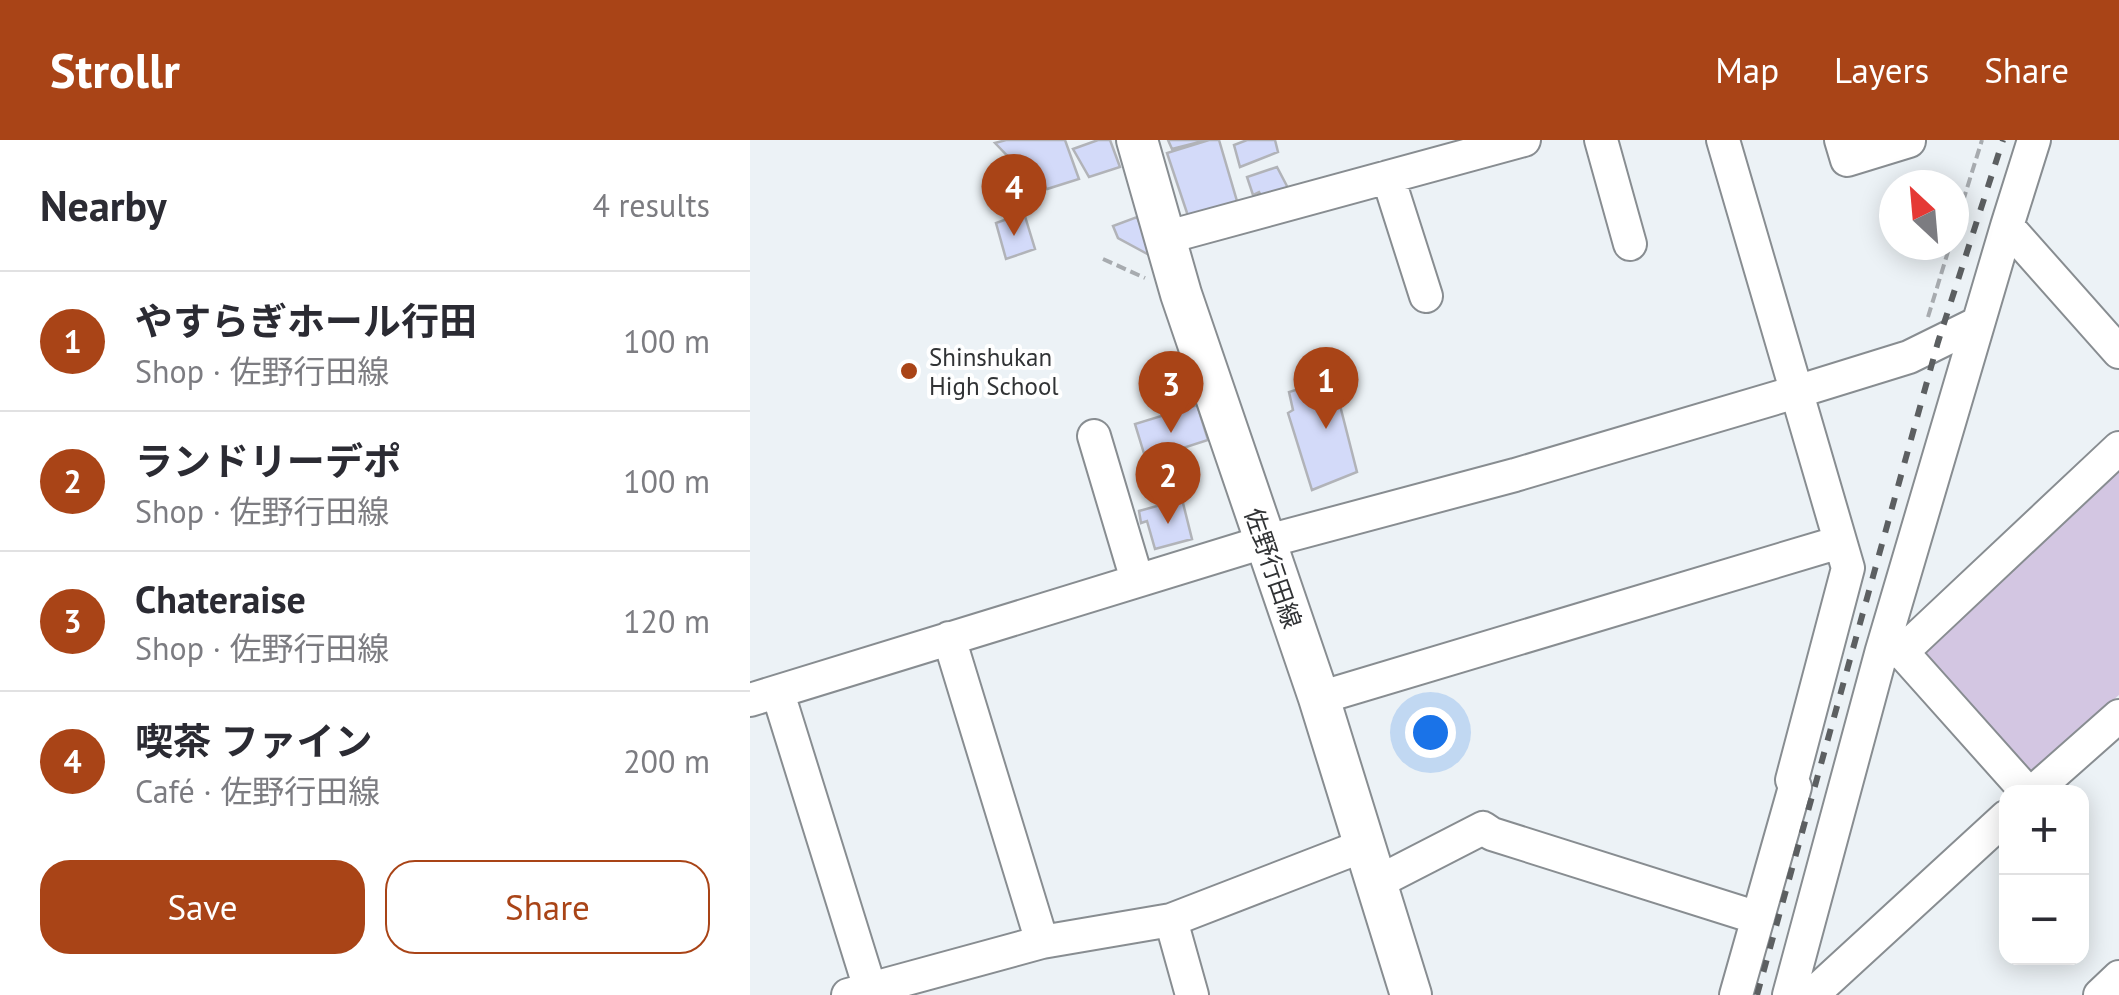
<!DOCTYPE html>
<meta charset="utf-8">
<style>
:root{--surface:#fff;--page:#f2f2f3;--text:#2b2b33;--muted:#7c7c81;--line:#e1e1e2;--accent:#a94417}
body{margin:0;font-family:"PT Sans","Noto Sans JP",sans-serif;background:var(--page);color:var(--text)}
.controls{position:absolute;right:30px;bottom:30px;display:grid;overflow:hidden;border-radius:20px;box-shadow:0 5px 25px #0003}
.controls button{width:90px;height:90px;display:grid;place-items:center;padding:0;border:0;border-bottom:2px solid var(--line);background:var(--surface);color:var(--text);font:50px sans-serif}
.compass{position:absolute;left:1129px;top:30px;width:90px;height:90px;border-radius:50%;background:var(--surface);box-shadow:0 5px 25px #0003;rotate:334deg}
.you{position:absolute;left:680px;top:592px;width:35px;height:35px;margin:-25px;border:8px solid #fff;border-radius:50%;background:#1a73e8;box-shadow:0 0 0 15px #1a73e833}
.badge{display:grid;place-items:center;width:65px;height:65px;border-radius:50%;background:var(--accent);color:#fff;font-size:32px;font-weight:700}
.pin{position:absolute;translate:-50% -82px;filter:drop-shadow(0 2px 5px #0008)}
.pin::after{content:'';position:absolute;top:52px;width:35px;height:30px;background:inherit;clip-path:polygon(0 0,100% 0,50% 100%)}
.list{margin:0;padding:0;list-style:none}
h2{display:flex;justify-content:space-between;align-items:center;height:130px;margin:0;padding:0 40px;font-size:42px}
h2 small{font-size:32px;font-weight:400;color:var(--muted)}
.list li{display:grid;grid-template-columns:65px 1fr auto;gap:30px;align-items:center;box-sizing:border-box;height:140px;padding:0 40px;border-top:2px solid var(--line)}
.list b{display:block;font-size:38px;white-space:nowrap}
.list p{margin:0;font-size:32px;white-space:nowrap;color:var(--muted)}
.list em{font-size:32px;font-style:normal;color:var(--muted)}
.actions{display:flex;gap:20px;padding:30px 40px}
.actions a{flex:1;padding:22px 0;border:2px solid var(--accent);border-radius:30px;text-align:center;font-size:35px;color:var(--accent)}
.actions .main{background:var(--accent);color:#fff}
.map{position:relative;flex:none;width:1369px;height:855px;overflow:hidden}
header{display:flex;align-items:center;gap:60px;box-sizing:border-box;height:140px;padding:0 50px;background:var(--accent);color:#fff}
header strong{font-size:48px}
nav{display:flex;gap:55px;margin-inline-start:auto;font-size:35px}
main{display:flex}
aside{flex:1;background:var(--surface)}
.map>svg:first-child{display:block}
.green{fill:#d3c6e2}
.building{fill:#d3daf9;stroke:#b1b3b8;stroke-width:2.5}
.lines{fill:none;stroke-linecap:round;stroke-linejoin:round}
.minor-casing{stroke:#888d91;stroke-width:36}
.major-casing{stroke:#888d91;stroke-width:44}
.path{stroke:#a7abaf;stroke-width:4;stroke-dasharray:10 5;stroke-linecap:butt}
.minor{stroke:#fff;stroke-width:32}
.major{stroke:#fff;stroke-width:40}
.rail{stroke:#5c5f61;stroke-width:6;stroke-dasharray:12 12;stroke-linecap:butt}
.poi-dot{fill:#a94417;stroke:#fff;stroke-width:4}
.labels{text-anchor:middle;dominant-baseline:central;stroke-width:8;stroke-linejoin:round;paint-order:stroke}
.poi-label{font-size:25px;fill:#313335;stroke:#fff;text-anchor:start}
.street-label{font-size:25px;fill:#313335;stroke:#fff}
</style>
<header>
<strong>Strollr</strong>
<nav><a>Map</a><a>Layers</a><a>Share</a></nav>
</header>
<main>
<aside>
<h2>Nearby<small>4 results</small></h2>
<ul class="list">
<li><span class="badge">1</span><div><b>やすらぎホール行田</b><p>Shop · 佐野行田線</p></div><em>100 m</em></li>
<li><span class="badge">2</span><div><b>ランドリーデポ</b><p>Shop · 佐野行田線</p></div><em>100 m</em></li>
<li><span class="badge">3</span><div><b>Chateraise</b><p>Shop · 佐野行田線</p></div><em>120 m</em></li>
<li><span class="badge">4</span><div><b>喫茶 ファイン</b><p>Café · 佐野行田線</p></div><em>200 m</em></li>
</ul>
<div class="actions"><a class="main">Save</a><a>Share</a></div>
</aside>
<div class="map">
<svg width="1369" height="855" viewBox="0 0 1369 855">
<rect width="100%" height="100%" fill="#ecf2f6"/>
<path class="green" d="M1369 317V555L1278 637 1162 513Z"/>
<path class="building" d="M256 0H315L329 39 297 49 270 29 245 3Z
M348 0H360L370 27 339 37 323 9Z
M418 0H457L422 9Z
M459 0H469L489 68 440 82 417 13Z
M497 0H525L528 12 490 27 484 5Z
M527 27 538 48 513 58 509 52 503 55 497 37Z
M274 73 285 109 256 119 246 83Z
M387 77 403 117 368 98 363 86Z
M583 238 607 332 562 350 538 273 543 270 539 252Z
M447 265 458 300 396 320 385 284Z
M432 359 442 399 405 409 397 381 391 383 389 371Z"/>
<g class="lines">
<g class="minor-casing">
<path id="minor" d="M851 0 880 104
M973 0 1098 428 1042 640 1045 647 986 855
M1091 0 1097 20 1159 1
M1284 0 1257 86 1369 212
M638 37 676 156
M414 98 774 0
M344 296 387 440
M199 498 292 802
M1132 510 1257 86
M28 553 122 855
M569 558 1090 402
M0 560 514 402 765 335 1046 252 1159 217 1228 183
M1277 652 1152 512 1369 308
M1283 652 1369 576
M626 743 733 688 742 694 1008 778
M421 780 442 855
M98 855 292 802 421 780 615 705
M1039 855 1132 510 1150 512
M1062 855 1256 677
M1350 855 1369 837"/>
</g>
<g class="major-casing">
<path id="major" d="M387 0 431 154 569 558 661 855"/>
</g>
<path class="path" d="M1204 90 1232 0
M353 119 395 138
M1178 177 1200 105"/>
<use href="#minor" class="minor"/>
<use href="#major" class="major"/>
<path class="rail" d="M1007 855 1188 202 1253 0"/>
</g>
<circle class="poi-dot" cx="159" cy="231" r="10"/>
<g class="labels">
<g class="poi-label">
<text x="179" y="217">Shinshukan<tspan x="179" dy="29">High School</tspan></text>
</g>
<g class="street-label">
<text transform="translate(523 428) rotate(71)">佐野行田線</text>
</g>
</g>
</svg>
<div class="controls">
<button>+</button>
<button>−</button>
</div>
<svg class="compass" viewBox="-18 -18 36 36"><path d="M0-13l5 13h-10z" fill="#e53935"/><path d="M0 13l5-13h-10z" fill="#7c7c81"/></svg>
<div class="you"></div>
<div class="pin badge" style="left:576px;top:289px">1</div>
<div class="pin badge" style="left:418px;top:384px">2</div>
<div class="pin badge" style="left:421px;top:293px">3</div>
<div class="pin badge" style="left:264px;top:96px">4</div>
</div>
</main>
